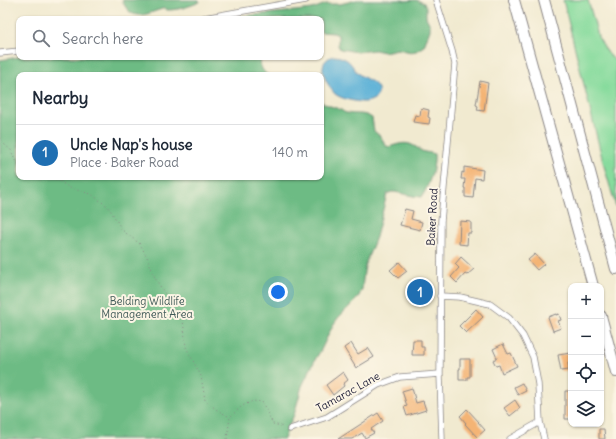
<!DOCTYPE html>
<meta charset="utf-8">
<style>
:root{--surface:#fff;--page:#f6f6f7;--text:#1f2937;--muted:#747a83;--line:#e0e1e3;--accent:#1f6fb2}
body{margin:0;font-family:Delius,sans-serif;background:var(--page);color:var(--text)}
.controls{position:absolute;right:12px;bottom:12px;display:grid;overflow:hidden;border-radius:8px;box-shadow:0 1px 3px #0004}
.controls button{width:36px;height:36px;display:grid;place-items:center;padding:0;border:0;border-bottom:1px solid var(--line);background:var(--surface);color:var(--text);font:20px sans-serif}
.you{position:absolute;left:278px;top:292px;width:14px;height:14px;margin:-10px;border:3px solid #fff;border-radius:50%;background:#1a73e8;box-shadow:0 0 0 6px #1a73e833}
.badge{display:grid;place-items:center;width:26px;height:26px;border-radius:50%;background:var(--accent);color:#fff;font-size:13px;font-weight:700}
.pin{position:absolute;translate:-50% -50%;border:2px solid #fff;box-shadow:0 1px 4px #0006}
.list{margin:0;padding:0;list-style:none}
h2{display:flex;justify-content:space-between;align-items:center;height:52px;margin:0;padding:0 16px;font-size:17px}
h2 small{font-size:13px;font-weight:400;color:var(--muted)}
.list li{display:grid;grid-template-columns:26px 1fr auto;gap:12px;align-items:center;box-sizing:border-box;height:56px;padding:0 16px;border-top:1px solid var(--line)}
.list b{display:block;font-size:15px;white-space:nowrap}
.list p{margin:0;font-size:13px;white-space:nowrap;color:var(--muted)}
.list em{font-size:13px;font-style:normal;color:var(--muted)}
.icon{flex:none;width:22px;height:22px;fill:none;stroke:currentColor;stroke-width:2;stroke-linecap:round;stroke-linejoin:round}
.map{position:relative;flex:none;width:616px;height:439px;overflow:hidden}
.search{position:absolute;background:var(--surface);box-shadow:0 1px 3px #0004;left:16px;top:16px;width:308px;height:44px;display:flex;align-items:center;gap:10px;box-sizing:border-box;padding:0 14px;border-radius:8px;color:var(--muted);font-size:15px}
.panel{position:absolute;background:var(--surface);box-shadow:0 1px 3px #0004;left:16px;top:72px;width:308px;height:108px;border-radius:8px}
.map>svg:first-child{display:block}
.green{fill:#87db9d;stroke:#547e6c}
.forest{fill:#6dbb84;stroke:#486e60}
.water{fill:#5bb1d7;stroke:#3e6a89}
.building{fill:#f4b475}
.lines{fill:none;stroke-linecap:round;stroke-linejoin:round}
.street-casing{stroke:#8a8686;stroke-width:7}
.highway-casing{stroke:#8a8686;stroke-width:12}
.path{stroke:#8a8686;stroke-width:1;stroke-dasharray:1 3;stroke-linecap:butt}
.street{stroke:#fff;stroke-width:5.5}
.highway{stroke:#fff;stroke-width:10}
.labels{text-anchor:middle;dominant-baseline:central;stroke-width:4;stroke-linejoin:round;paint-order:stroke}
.street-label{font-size:11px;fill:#22223b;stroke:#fcf5e5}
.park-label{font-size:11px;fill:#405a58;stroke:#fcf5e5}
</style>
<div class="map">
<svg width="616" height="439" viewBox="0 0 616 439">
<rect width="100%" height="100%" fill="#fcf5e5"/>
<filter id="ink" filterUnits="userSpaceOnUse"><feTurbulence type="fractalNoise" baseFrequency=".025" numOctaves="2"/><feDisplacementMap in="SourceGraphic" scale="8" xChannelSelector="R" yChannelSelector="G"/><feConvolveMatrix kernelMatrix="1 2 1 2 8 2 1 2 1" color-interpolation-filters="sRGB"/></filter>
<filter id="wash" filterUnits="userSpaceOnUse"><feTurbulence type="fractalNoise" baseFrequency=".012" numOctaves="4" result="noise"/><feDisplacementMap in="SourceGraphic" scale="16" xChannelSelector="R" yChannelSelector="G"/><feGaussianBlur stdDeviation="0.9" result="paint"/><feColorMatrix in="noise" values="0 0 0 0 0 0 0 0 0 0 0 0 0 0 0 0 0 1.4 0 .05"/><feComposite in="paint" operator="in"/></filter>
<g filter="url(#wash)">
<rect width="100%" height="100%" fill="#f1ead0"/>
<path class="green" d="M563 0H588L597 32 598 37 607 52 616 62V207L604 166Z"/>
<path class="forest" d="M122 0H199L200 2C190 6 179 10 168 10 162 9 168 8 162 9 158 10 154 12 150 13 135 18 128 14 122 0Z
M357 0H402L406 1 416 0 424 3 426 7V17L430 25V30L424 46 416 51 411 52 398 49 384 52 375 50 357 52 340 49 338 45V35L334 33 321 32V19H228L241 16 287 12 312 9 326 4H340Z
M19 57H262C258 64 262 71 268 75H19V177H321V102C327 105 333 107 339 109 342 110 344 113 347 113 356 115 364 112 372 118L374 131 381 137 385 145 389 147C398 144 406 141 414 146 417 147 419 150 422 151 426 153 430 152 434 154 435 169 429 184 422 197L413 196 395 192H391L387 194 376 237 366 262 364 271 362 289 358 298 338 318 333 325 321 350 316 358 302 386 294 415 290 423 284 439H0V60Z"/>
<path class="water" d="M333 56C337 56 342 57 345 59 352 62 354 71 360 75 365 79 374 81 377 87 383 97 370 103 361 102 353 101 342 99 335 94 332 91 330 87 328 84 322 73 319 61 333 56Z"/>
<g id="blocks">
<path class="building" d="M480 81 488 83 484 111 477 110 478 106 476 105Z
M421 108 429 110 428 117 430 118 429 124 413 122 415 115 420 116Z
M464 167 483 170 482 179 475 178 473 198 465 197V188H464L465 179H461L462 172 464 173Z
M405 209 413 211 411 219 422 222 420 230 400 225Z
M460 221 471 222V233H468L467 245 459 244Z
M535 254 544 264 537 270 528 260Z
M461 257 474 269 467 275 465 274 457 283 451 277 459 268 455 264Z
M399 262 407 271 398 278 390 270Z
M414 289H427V298H419V295H414Z
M476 309 483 317 466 333 459 326Z
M556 314V315L559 314 561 320 558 321 561 328 553 331 548 317Z
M413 340H421V347H424V355H412Z
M351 343 358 354 368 348 374 357 356 368 344 348Z
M503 344 508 354 511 353 517 366 502 373 499 365 496 366 493 360 497 358 493 349Z
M571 353V363H568L569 370 561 371 558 355Z
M460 359H470V377H467V380H459V369H460Z
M343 372 348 380 343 384 344 386 333 395 326 385Z
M522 383 526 391 518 395 514 387Z
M412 388 416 403 423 401 426 410 407 416 404 407 407 406 402 391Z
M565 391H571V419H565Z
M515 400 520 408 510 416 504 408Z
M467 409 479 422H478L485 430 477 437 465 424 466 423 460 416Z
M378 413 383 421 371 429 374 433 365 438 362 433 352 439H338Z
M599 429H604L605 439H599Z"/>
</g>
</g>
<g filter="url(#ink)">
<use href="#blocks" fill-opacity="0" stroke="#8a8686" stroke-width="1"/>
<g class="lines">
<g class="street-casing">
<path id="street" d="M436 0 452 51 455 64 441 221 440 374 442 439
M198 19 306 0
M0 53 19 51
M440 296 460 297 490 304 509 318 523 336 533 357 538 384 540 422 544 439
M290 429 327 417 378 385 400 377 440 374
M510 439 540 422"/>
</g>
<g class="highway-casing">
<path id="highway" d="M514 0 593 286
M544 0 616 269
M601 316 616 372"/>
</g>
<path class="path" d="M0 138 5 145 11 150 14 158 19 164
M53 177 70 188 91 194 106 205 111 211 122 230 140 244 148 259 155 278 172 305 183 320 186 347 201 376 205 400 217 410 230 417
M227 439 230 417 242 406 253 401 262 402 273 424 284 427"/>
<use href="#street" class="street"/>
<use href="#highway" class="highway"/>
</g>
</g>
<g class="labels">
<g class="street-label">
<text transform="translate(432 217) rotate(-87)">Baker Road</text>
<text transform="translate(348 392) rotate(-29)">Tamarac Lane</text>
</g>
<g class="park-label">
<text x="147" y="301">Belding Wildlife<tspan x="147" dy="13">Management Area</tspan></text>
</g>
</g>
</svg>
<div class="controls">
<button>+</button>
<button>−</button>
<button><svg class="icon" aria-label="locate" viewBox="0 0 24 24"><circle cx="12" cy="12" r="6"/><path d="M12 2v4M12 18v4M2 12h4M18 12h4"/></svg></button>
<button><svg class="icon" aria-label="layers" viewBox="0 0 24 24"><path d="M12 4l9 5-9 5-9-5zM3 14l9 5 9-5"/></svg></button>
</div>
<div class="you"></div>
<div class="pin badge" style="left:420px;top:292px">1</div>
<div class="search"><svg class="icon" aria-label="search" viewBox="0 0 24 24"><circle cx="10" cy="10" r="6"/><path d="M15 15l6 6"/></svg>Search here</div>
<section class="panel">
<h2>Nearby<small></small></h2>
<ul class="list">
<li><span class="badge">1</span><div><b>Uncle Nap's house</b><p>Place · Baker Road</p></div><em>140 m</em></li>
</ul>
</section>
</div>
